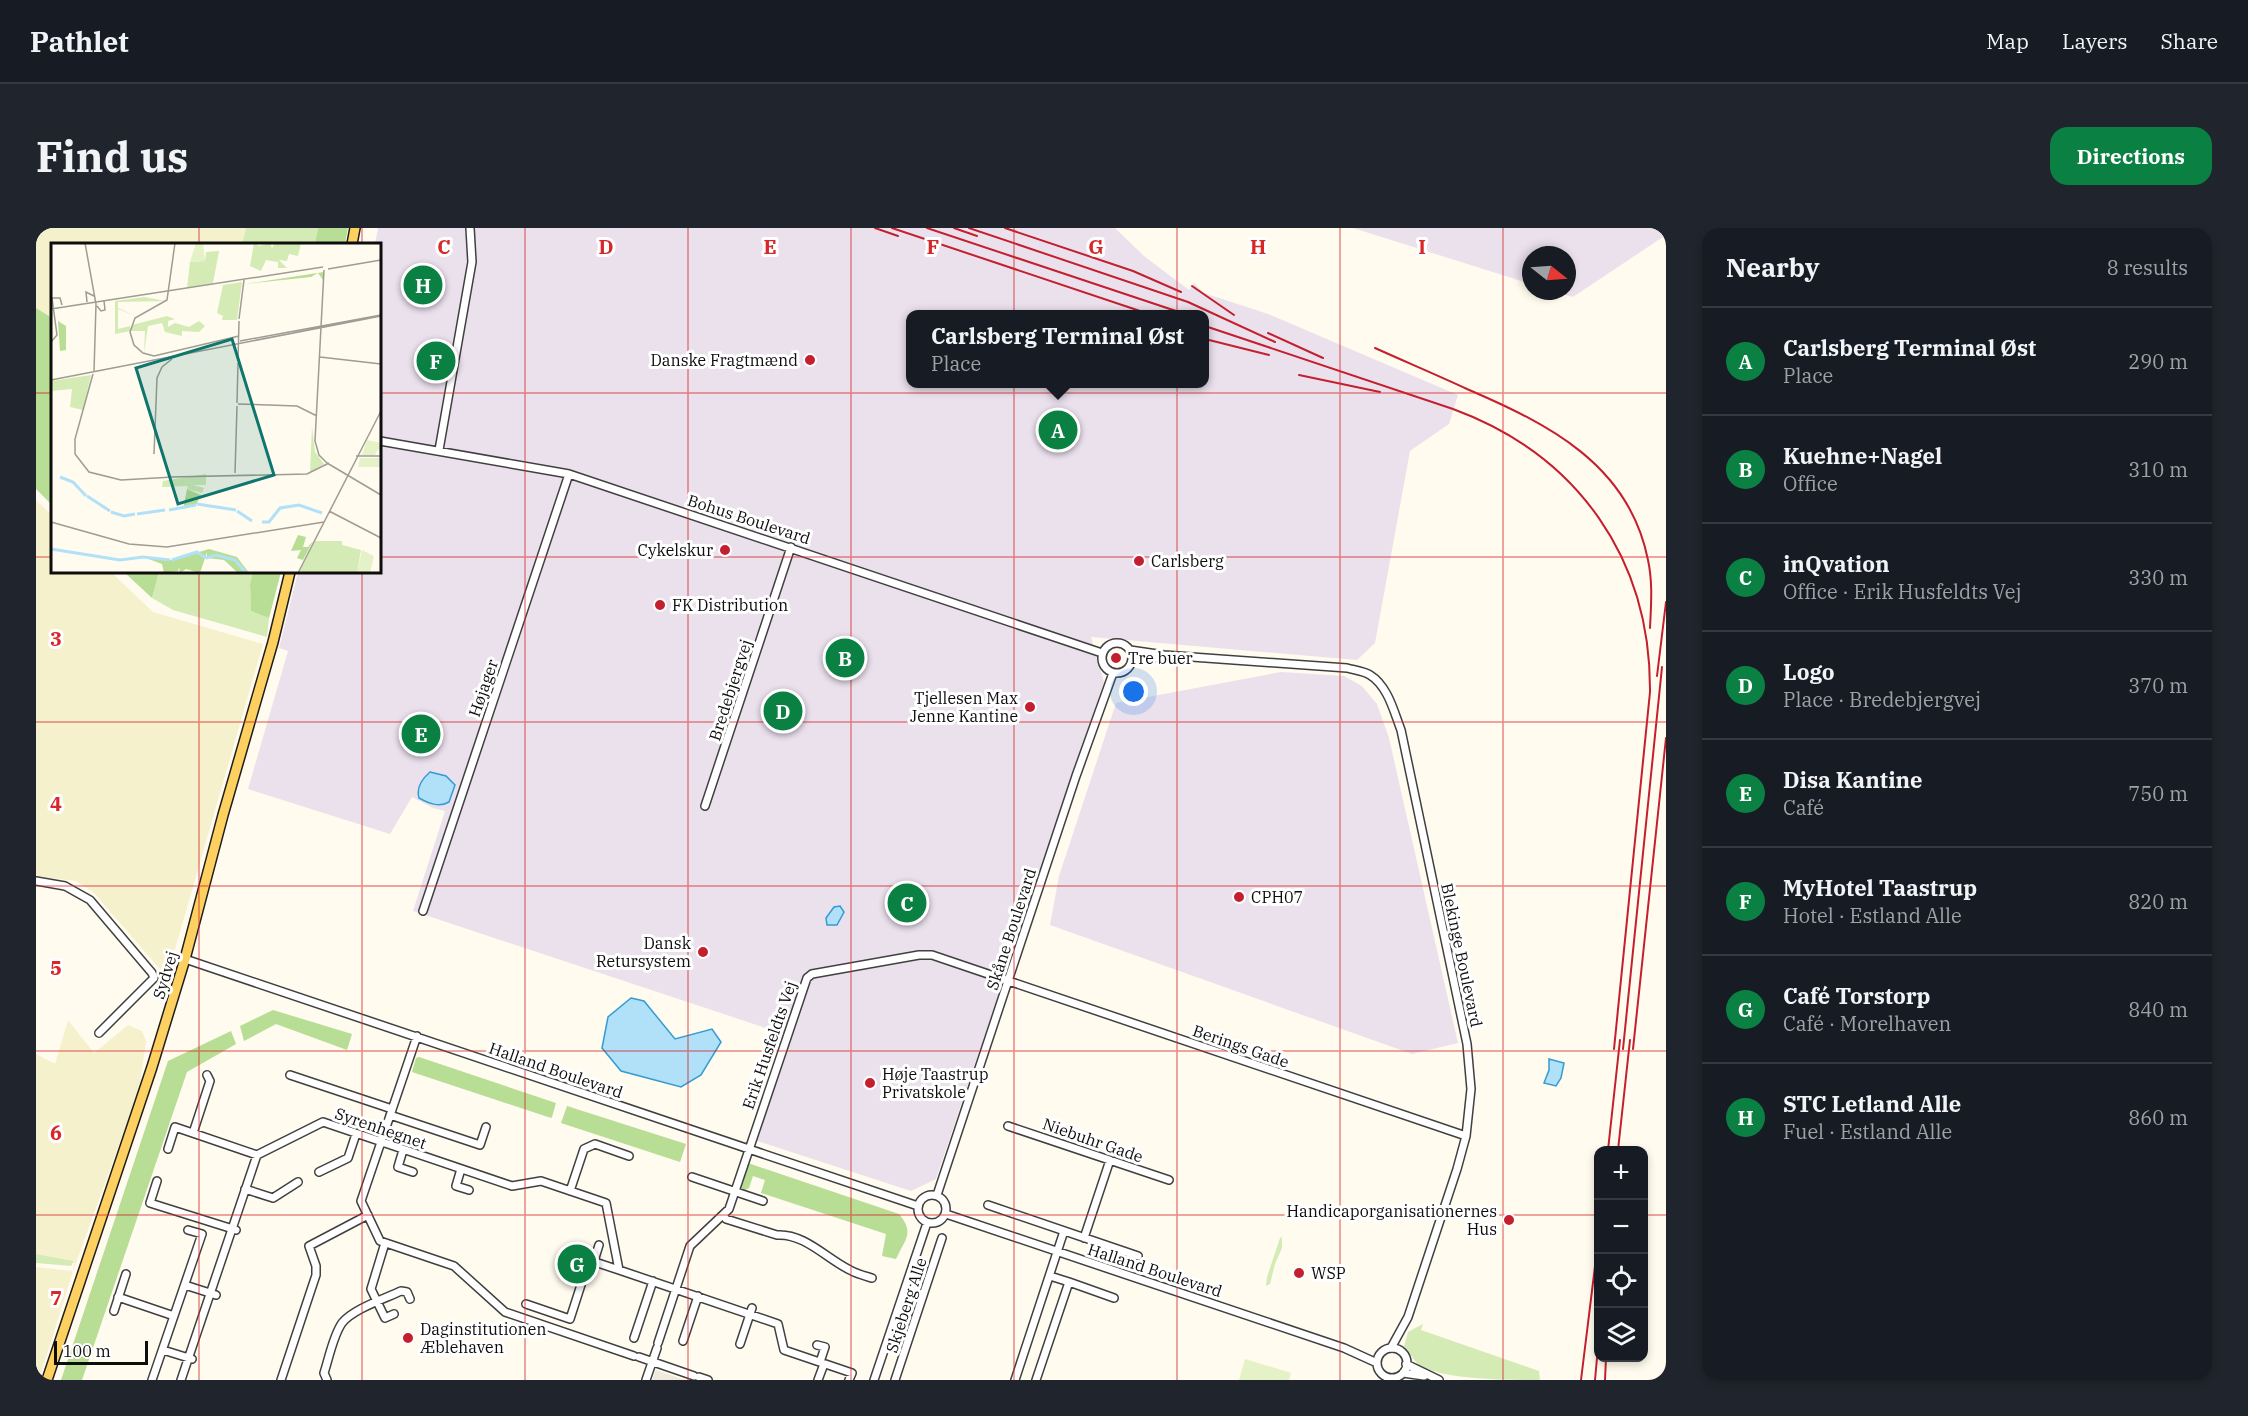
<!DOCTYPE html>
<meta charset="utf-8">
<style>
:root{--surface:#171b24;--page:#20242c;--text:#f1f3f6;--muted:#9ea1a6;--line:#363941;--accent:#0b8043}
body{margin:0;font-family:"IBM Plex Serif",serif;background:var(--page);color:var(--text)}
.controls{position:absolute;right:18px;bottom:18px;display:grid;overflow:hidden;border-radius:12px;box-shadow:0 3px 9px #0003}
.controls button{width:54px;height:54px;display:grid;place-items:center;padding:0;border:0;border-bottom:2px solid var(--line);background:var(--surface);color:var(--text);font:30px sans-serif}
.compass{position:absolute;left:1486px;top:18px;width:54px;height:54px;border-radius:50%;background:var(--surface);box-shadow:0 3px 9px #0003;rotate:107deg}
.scale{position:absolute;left:18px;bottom:15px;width:94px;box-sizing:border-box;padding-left:6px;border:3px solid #0d0d0d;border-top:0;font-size:16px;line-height:21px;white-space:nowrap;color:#0d0d0d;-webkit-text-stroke:4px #fff;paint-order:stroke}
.you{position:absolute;left:1098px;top:464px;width:21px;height:21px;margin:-15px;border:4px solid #fff;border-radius:50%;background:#1a73e8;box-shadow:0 0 0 9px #1a73e833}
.badge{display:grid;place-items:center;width:39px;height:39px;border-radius:50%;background:var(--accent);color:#fff;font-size:20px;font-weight:700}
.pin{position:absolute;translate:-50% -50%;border:3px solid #fff;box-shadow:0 2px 6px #0006}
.popup{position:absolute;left:870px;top:82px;width:303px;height:78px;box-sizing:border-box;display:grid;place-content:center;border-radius:12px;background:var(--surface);filter:drop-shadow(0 2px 4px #0005);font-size:20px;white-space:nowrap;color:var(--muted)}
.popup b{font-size:22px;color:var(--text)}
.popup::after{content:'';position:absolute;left:50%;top:100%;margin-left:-12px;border:12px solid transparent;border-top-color:var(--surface)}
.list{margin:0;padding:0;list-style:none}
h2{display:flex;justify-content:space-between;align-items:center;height:78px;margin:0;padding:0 24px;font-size:26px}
h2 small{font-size:20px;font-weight:400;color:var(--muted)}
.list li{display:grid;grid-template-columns:39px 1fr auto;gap:18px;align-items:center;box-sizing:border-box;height:108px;padding:0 24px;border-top:2px solid var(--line)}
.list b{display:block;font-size:22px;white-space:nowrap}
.list p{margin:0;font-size:20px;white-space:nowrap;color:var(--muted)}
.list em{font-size:20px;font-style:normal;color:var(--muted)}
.icon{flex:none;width:33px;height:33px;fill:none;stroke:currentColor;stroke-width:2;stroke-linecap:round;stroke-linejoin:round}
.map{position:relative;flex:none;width:1630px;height:1152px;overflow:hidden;border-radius:18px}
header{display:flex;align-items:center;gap:36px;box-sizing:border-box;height:84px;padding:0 30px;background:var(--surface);border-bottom:2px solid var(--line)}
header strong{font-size:28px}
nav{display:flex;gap:33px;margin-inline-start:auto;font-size:21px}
.intro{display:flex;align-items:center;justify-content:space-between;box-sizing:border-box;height:144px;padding:0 36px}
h1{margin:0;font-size:42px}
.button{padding:15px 27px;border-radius:18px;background:var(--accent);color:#fff;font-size:21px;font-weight:700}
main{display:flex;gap:36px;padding:0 36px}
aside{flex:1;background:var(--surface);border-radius:18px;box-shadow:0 3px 9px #0003}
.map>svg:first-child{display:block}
.industrial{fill:#ebe1ed;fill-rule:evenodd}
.farmland{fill:#f6f1cd}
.green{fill:#d4ebb6}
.forest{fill:#b8dd94}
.pitch{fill:#e5f2c8}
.plaza{fill:#efeadd}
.water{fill:#b0e1f9;stroke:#349bd3;stroke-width:1.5}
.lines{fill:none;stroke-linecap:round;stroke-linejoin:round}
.minor-casing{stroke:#404040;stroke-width:10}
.major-casing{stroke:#1e1e1e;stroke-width:12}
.minor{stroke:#fff;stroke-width:7}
.major{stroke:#fed05f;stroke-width:9}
.rail{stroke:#c41f2f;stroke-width:2}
.grid{fill:none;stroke:#d62828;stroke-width:1.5;stroke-opacity:0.55}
.poi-dot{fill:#c41f2f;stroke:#fff;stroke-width:2}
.labels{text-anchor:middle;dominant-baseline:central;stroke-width:6;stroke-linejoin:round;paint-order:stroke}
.poi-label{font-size:16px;fill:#0d0d0d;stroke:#fff;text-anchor:start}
.street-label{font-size:16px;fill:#0d0d0d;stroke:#fff}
.inset-river{fill:none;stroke:#b0e1f9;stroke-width:3}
.inset-road{fill:none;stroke:#9e9c94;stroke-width:1.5}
.view{fill:#0f766e;fill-opacity:0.15;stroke:#0f766e;stroke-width:3}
.inset-edge{fill:none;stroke:#0d0d0d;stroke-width:3}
.grid-label{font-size:20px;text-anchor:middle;font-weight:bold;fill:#d62828;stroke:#fff;stroke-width:6;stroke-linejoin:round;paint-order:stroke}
</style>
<header>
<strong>Pathlet</strong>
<nav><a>Map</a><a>Layers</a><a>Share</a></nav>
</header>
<div class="intro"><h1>Find us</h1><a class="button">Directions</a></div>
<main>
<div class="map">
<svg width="1630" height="1152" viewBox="0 0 1630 1152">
<rect width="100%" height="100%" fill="#fffbee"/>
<path class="industrial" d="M342 0H1079L1108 28 1153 62 1158 55 1168 65 1232 86 1422 167 1413 196 1374 223 1339 415 1321 432 1055 409 1068 454 900 951 875 963 721 913 754 808 377 683 409 583 397 580 376 569 354 606 212 561 252 423 243 420 262 344H344V16H339ZM875 86H1169V156H875Z
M1317 0H1630V7L1537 69 1517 63H1531V27H1495V56Z
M1245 444 1308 448 1326 458 1341 476 1353 510 1422 815 1376 826 1014 697 1023 648 1080 475Z"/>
<path class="farmland" d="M0 0H210L206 16H16V90L0 80Z
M0 272 16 287V344H75L117 384 227 416 131 749 57 664 40 653 0 648Z
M32 792 58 825 92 797 106 803 110 813 103 862 37 1043 3 1152H0V1039L37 1043 38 1033 0 1026V826L19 836Z"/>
<path class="green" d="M210 0H282L279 16H206Z
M123 344H217L214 356 215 383 233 390 231 409 137 382 116 370Z
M1246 1009V1020L1239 1036 1234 1056 1230 1058 1231 1049 1244 1010Z
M0 1026 38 1033 35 1038 0 1035Z
M1387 1096 1385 1102 1503 1143 1504 1152C1471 1152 1408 1152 1383 1137 1377 1132 1374 1124 1368 1118L1372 1104Z"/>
<path class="forest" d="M282 0H312L309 16H279Z
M0 80 16 90V277L0 261Z
M88 344H123L116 370Z
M217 344H245L233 390 215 383 214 356Z
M237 782 316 806 311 822 240 796 208 813 204 798Z
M195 803 200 816 151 844 46 1152H25L132 833Z
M383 829 520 875 516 889 515 890 376 844 380 830Z
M531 878 650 916 644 934 525 895Z
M712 935 863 986C879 1005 869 1011 860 1031L846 1028 850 1006 725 965 729 952 717 948 713 960 709 962 705 961 704 957Z"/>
<path class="pitch" d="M1209 1131 1255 1145 1253 1152H1203Z"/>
<path class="plaza" d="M620 1142 649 1152H616Z"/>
<path class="water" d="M394 544 410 548 419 557 413 574C403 580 392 575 383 570 380 560 386 551 394 544Z
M804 678 808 684 801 697H791L790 690 798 679Z
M595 770 608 773 639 811 676 801 685 814 665 847 645 859 585 843 566 820 572 789Z
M1513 831 1528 835 1525 850 1520 858 1508 855 1513 842Z"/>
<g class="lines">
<g class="minor-casing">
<path id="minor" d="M344 213 533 246 1066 425
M403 222 436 34 434 0
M1066 430a15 15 0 1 1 30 0a15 15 0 1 1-30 0Z
M1094 422 1128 427 1311 440C1318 442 1328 443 1334 447 1352 458 1358 484 1365 502L1431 816 1435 861 1430 908 1421 941 1372 1089 1355 1120
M1096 433 1123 429
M669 578 755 319
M0 653 29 658 54 672 116 745 118 750 63 805
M387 683 533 246
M149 731 882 978
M381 808 325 973 344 1013 418 1038 469 1084 598 1128
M254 847 356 881
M354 887 444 917 450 899
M972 898 1133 952
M157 905 174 853 171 847
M132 921 139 899 221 927
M367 922 362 939 377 944
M425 941 420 958 433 962
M283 944 312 930 320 906
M656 949 727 973
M121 953 114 975 200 1002
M209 961 237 970 262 954
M534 963 548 921 559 916 593 928
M882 981a14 14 0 1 1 28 0a14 14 0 1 1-28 0Z
M901 967 1040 548 1077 445
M952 977 1102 1028
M910 986 1308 1120 1341 1135
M687 987 690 991 741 1007C768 1005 791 1031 814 1042 821 1046 829 1048 836 1050
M1048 1010 1074 932
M349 1015 335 1061 349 1090 358 1086
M558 1033 563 1017
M1033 1054 1078 1070
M149 1057 180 1067
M82 1069 138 1088
M490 1076 534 1091 553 1032 583 1042
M78 1083 90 1046
M598 1110 617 1053
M647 1113 662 1068
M622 1115 654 1018 693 981 771 750 776 746 883 727H896L1430 908
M704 1116 716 1080
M781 1117 789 1119 784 1134
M1341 1135a15 15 0 1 1 30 0a15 15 0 1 1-30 0Z
M127 1122 156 1131
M603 1129 658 1148
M1370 1136 1403 1152
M1367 1145 1388 1148
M663 1149 672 1152
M116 1152 166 1006 152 1002
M145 1152 221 927 287 894 476 958 505 953 570 975 583 1042 742 1096 748 1122 816 1145 813 1152
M245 1152 280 1047V1038L273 1018 332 987
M291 1152 288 1145C293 1130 297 1108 306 1095 317 1081 348 1071 365 1063L371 1064 374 1071
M610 1152 621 1120
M782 1152 788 1136
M838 1152 891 995
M859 1152 906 1010
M979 1152 1028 1003
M1000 1152 1033 1054 1014 1048"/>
</g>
<g class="major-casing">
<path id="major" d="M316 16 319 0
M11 1152 116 839 149 731 187 587 237 414 254 344"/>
</g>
<use href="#minor" class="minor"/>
<use href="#major" class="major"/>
<path class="rail" d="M839 0 862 8
M856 0 1113 86
M891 0 1149 86
M918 0 941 8
M933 0 1152 74 1239 114
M969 0 1097 43 1145 64
M1156 58 1198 87
M1169 98 1417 181C1542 227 1615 331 1614 464L1578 821
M1232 105 1287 130
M1169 111 1233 127
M1339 120C1370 134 1401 147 1431 161 1512 196 1593 236 1612 332 1617 355 1615 378 1614 400
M1263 147 1344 164
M1621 448 1630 374
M1587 821 1626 439
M1597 821 1630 510
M1572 922 1584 812
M1582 922 1594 812
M1545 1152 1562 1014
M1559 1152 1562 1119
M1569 1152 1570 1130"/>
</g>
<path class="grid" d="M163 0V16M326 0V16M489 0V1152M652 0V1152M815 0V1152M978 0V1152M1141 0V1152M1304 0V1152M1467 0V1152M0 165H16M344 165H1630M0 329H16M344 329H1630M163 344V1152M326 344V1152M0 494H1630M0 658H1630M0 823H1630M0 987H1562M1608 987H1630"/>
<g class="poi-dot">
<circle cx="774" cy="132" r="6"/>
<circle cx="689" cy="322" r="6"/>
<circle cx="1103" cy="333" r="6"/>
<circle cx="624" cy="377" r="6"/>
<circle cx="1080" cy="430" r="6"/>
<circle cx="994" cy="479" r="6"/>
<circle cx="1203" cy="669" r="6"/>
<circle cx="667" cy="724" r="6"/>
<circle cx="834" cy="855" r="6"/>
<circle cx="1473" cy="992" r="6"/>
<circle cx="1263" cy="1045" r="6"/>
<circle cx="372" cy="1110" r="6"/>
</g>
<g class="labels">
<g class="poi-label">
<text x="762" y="132" text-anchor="end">Danske Fragtmænd</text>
<text x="677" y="322" text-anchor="end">Cykelskur</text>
<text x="1115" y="333">Carlsberg</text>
<text x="636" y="377">FK Distribution</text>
<text x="1092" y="430">Tre buer</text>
<text x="982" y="470" text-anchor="end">Tjellesen Max<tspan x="982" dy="18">Jenne Kantine</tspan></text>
<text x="1215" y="669">CPH07</text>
<text x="655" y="715" text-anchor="end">Dansk<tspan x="655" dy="18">Retursystem</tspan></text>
<text x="846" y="846">Høje Taastrup<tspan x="846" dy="18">Privatskole</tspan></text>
<text x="1461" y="983" text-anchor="end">Handicaporganisationernes<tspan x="1461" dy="18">Hus</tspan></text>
<text x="1275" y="1045">WSP</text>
<text x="384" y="1101">Daginstitutionen<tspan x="384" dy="18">Æblehaven</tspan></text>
</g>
<g class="street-label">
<text transform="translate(713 291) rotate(18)">Bohus Boulevard</text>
<text transform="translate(447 460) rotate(-71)">Højager</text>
<text transform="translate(694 462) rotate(-72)">Bredebjergvej</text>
<text transform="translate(975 701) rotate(-72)">Skåne Boulevard</text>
<text transform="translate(1426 727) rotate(78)">Blekinge Boulevard</text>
<text transform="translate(129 747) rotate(-73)">Sydvej</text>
<text transform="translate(733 817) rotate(-71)">Erik Husfeldts Vej</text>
<text transform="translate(1205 818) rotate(19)">Berings Gade</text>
<text transform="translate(520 842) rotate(19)">Halland Boulevard</text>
<text transform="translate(345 900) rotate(19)">Syrenhegnet</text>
<text transform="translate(1057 912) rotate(19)">Niebuhr Gade</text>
<text transform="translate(1119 1042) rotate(18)">Halland Boulevard</text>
<text transform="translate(870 1077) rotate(-72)">Skjeberg Alle</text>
</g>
</g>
<g transform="translate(15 15)">
<rect width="330" height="330" fill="#fffbee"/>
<path d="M203 0 208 3 219 0 221 5 224 0H250L247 13 238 11 236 18 228 17 236 25H227V19L215 17 210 28 199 23ZM168 8 162 40 136 45 139 19 154 18 155 9ZM191 39 186 77H171L172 73 166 70 172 42ZM93 54 114 58 67 59V65L84 73 67 66V86L79 83V88L64 91V58ZM116 73 124 76 117 78V84L124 80 138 84 148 78 154 83 148 89 131 88V93L114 89 111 80 97 83 93 110 94 88H80L81 82ZM40 132 32 167 19 164 21 146 0 148V138ZM261 184 264 209 273 221 259 230ZM155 231V242H142L153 245 151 250 136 246 137 243 111 244 112 238ZM264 298H291V302L310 307 306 330 248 329Z" fill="#d4ebb6"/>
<path d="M273 29 272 37 267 30 260 34 194 41ZM7 78 15 83V107L9 108ZM136 246 150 252 145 262 132 266ZM247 292 255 294 252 304H257L262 298 252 317 246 315 250 307 240 308ZM158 306 186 314 198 330H187L173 317 156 315V309L149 330 135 326 129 330 128 324 127 328 113 330 111 321 95 315 122 317Z" fill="#b8dd94"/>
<path d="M145 0H152L154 18 139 19ZM316 197 330 200V212L327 206 324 212H311ZM309 215H330V224H307ZM311 307 323 313 319 330H306Z" fill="#e5f2c8"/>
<path class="inset-river" d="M9 234 22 239 35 253M36 253 59 268M146 261 185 267M118 267 145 262M186 268 201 278M60 269 73 273 84 271M86 271 114 267M211 279H218L229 265 248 262 271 270M0 306 69 317 92 314 119 317M155 315 165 312 184 317 195 330M121 317 146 309 155 315"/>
<path class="inset-road" d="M34 0 45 61 43 129M124 0 116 57 84 75 79 89 83 102 92 110 103 113 188 93M277 26 330 17M273 27 264 198 268 212 276 220M36 59 35 49 43 53M46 63 50 68 54 67 53 58M0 66 272 24M188 76 193 37M189 98 330 72M0 99 6 92 1 55H9L11 62M269 114 330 121M187 118 188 78M42 131 24 196V211L38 229 70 237M0 137 330 73M186 160 187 120M187 161 246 163 266 173M103 211 106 135 111 124 121 116M305 213H330M276 220 330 252M184 230 186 163M120 234 256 231 278 220M70 237 122 234M278 268 330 295M0 279 78 301 116 304 273 279M247 330 330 168"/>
<path class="view" d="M181 96 223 232 127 261 85 125Z"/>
<rect width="330" height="330" class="inset-edge"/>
</g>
<g class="grid-label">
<text x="408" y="26">C</text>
<text x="570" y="26">D</text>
<text x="734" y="26">E</text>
<text x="897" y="26">F</text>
<text x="1060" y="26">G</text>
<text x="1222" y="26">H</text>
<text x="1386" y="26">I</text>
<text x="20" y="418">3</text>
<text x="20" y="583">4</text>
<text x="20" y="747">5</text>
<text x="20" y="912">6</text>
<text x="20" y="1077">7</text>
</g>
</svg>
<div class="controls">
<button>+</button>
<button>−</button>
<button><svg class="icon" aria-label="locate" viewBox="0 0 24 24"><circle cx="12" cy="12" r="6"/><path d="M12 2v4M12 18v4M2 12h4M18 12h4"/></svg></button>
<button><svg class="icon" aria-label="layers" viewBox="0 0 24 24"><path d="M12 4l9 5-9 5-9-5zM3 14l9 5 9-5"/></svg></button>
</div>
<svg class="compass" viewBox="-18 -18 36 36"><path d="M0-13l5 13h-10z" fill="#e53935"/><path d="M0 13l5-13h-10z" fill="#9ea1a6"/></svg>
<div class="scale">100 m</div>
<div class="you"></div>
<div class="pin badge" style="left:1022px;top:202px">A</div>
<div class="popup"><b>Carlsberg Terminal Øst</b>Place</div>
<div class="pin badge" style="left:809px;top:430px">B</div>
<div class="pin badge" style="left:871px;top:675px">C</div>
<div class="pin badge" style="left:747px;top:483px">D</div>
<div class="pin badge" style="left:385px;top:506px">E</div>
<div class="pin badge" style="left:400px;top:133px">F</div>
<div class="pin badge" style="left:541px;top:1036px">G</div>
<div class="pin badge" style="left:387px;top:57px">H</div>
</div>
<aside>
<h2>Nearby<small>8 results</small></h2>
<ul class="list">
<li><span class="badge">A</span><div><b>Carlsberg Terminal Øst</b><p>Place</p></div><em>290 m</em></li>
<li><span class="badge">B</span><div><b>Kuehne+Nagel</b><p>Office</p></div><em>310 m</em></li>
<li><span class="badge">C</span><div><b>inQvation</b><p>Office · Erik Husfeldts Vej</p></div><em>330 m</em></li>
<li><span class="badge">D</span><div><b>Logo</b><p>Place · Bredebjergvej</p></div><em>370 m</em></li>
<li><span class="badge">E</span><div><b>Disa Kantine</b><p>Café</p></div><em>750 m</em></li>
<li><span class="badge">F</span><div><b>MyHotel Taastrup</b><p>Hotel · Estland Alle</p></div><em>820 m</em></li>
<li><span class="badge">G</span><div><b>Café Torstorp</b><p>Café · Morelhaven</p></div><em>840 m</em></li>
<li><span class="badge">H</span><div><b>STC Letland Alle</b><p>Fuel · Estland Alle</p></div><em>860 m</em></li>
</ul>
</aside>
</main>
